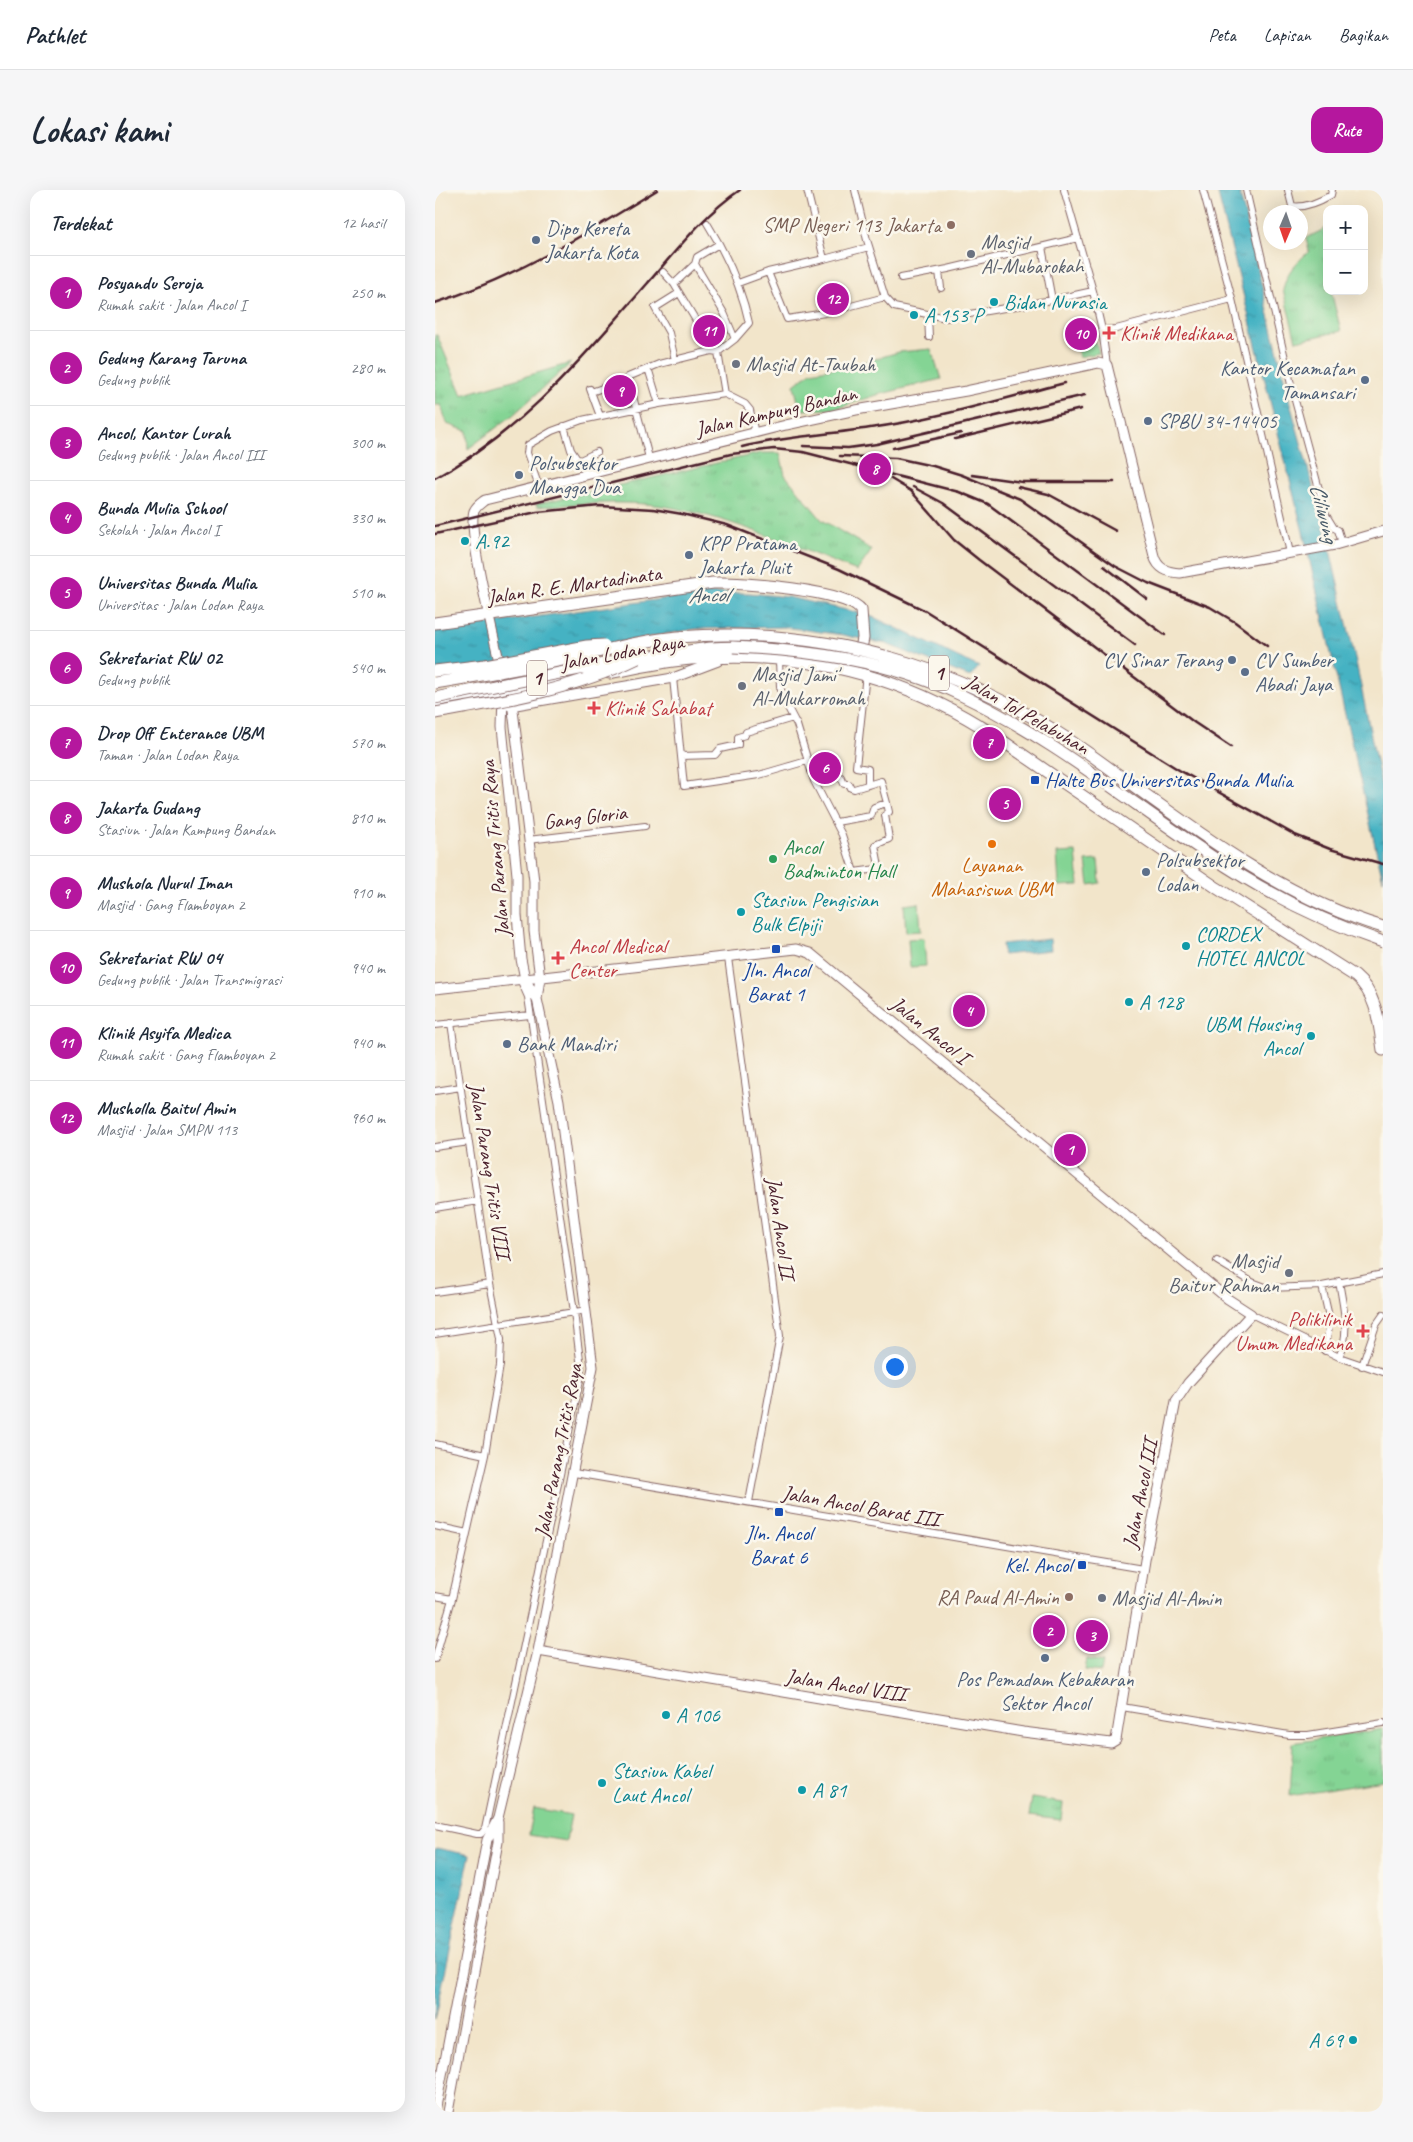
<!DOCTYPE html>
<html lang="id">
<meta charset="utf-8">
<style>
:root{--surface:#fff;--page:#f6f6f7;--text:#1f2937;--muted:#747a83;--line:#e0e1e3;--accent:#b5179e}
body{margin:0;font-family:Caveat,sans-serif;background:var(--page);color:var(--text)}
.controls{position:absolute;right:15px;top:15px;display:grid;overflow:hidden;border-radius:10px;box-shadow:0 5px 20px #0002}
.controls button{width:45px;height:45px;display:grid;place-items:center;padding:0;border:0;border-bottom:1px solid var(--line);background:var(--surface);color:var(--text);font:25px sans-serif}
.compass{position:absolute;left:828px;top:15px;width:45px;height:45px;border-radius:50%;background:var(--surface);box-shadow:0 5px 20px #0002;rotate:182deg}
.you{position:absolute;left:459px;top:1176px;width:18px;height:18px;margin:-12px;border:4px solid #fff;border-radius:50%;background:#1a73e8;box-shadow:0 0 0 8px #1a73e833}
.badge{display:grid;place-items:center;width:32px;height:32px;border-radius:50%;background:var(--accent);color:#fff;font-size:16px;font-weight:700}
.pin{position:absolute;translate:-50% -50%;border:2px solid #fff;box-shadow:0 1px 5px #0006}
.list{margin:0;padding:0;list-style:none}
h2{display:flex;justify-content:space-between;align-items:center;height:65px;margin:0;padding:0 20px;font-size:21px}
h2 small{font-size:16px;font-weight:400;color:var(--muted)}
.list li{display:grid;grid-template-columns:32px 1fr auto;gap:15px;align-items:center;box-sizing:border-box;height:75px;padding:0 20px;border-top:1px solid var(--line)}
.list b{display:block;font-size:19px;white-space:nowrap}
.list p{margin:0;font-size:16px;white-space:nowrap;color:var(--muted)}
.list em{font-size:16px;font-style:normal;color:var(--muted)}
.map{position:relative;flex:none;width:948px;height:1922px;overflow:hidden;border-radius:15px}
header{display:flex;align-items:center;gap:30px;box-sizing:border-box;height:70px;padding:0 25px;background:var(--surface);border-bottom:1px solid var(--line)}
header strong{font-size:24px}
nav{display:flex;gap:28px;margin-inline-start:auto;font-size:18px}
.intro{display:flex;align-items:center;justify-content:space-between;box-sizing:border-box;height:120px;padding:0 30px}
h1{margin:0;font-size:35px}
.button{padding:12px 22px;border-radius:15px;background:var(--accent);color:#fff;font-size:18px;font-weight:700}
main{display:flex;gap:30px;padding:0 30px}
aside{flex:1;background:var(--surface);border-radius:15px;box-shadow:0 5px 20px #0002}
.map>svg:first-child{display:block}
.grass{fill:url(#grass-tufts);stroke:#677a60}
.park{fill:#84d494;stroke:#677a60}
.water{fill:url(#water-ripples);stroke:#486877}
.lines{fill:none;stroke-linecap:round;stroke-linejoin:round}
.street-casing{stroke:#856463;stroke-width:8}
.secondary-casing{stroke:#856463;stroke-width:11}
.highway-casing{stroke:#856463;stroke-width:13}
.street{stroke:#fff;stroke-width:6}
.secondary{stroke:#fff;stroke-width:9}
.highway{stroke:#fff;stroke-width:11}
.rail{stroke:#4a1f2b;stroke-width:2.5}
.highway-bridge-casing{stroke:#856463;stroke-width:13;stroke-linecap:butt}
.highway-bridge{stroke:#fff;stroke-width:11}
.education-dot{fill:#8d6e63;stroke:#fbf7ec;stroke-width:2}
.service-dot{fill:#5c6f8a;stroke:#fbf7ec;stroke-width:2}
.worship-dot{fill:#6b7280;stroke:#fbf7ec;stroke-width:2}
.culture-dot{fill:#0f9aa8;stroke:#fbf7ec;stroke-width:2}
.health-dot{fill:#e0444e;stroke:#fbf7ec;stroke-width:2}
.transit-dot{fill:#1a4fb4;stroke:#fbf7ec;stroke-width:2}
.food-dot{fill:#e8710a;stroke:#fbf7ec;stroke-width:2}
.leisure-dot{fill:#2e9e5b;stroke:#fbf7ec;stroke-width:2}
.labels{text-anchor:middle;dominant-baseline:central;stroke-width:5;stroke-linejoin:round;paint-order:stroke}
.shield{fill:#fbf7ec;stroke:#7f6065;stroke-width:1}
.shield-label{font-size:20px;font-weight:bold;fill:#4a1f2b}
.education-label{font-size:21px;fill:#785e54;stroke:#fbf7ec;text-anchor:end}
.service-label{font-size:21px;fill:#4e5e75;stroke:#fbf7ec;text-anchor:start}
.worship-label{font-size:21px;fill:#5b616d;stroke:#fbf7ec;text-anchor:start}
.culture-label{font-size:21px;fill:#0d838f;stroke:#fbf7ec;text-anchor:start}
.health-label{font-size:21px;fill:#be3a42;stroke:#fbf7ec;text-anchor:start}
.street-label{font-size:21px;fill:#4a1f2b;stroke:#fbf7ec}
.transit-label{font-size:21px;fill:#164399;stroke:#fbf7ec}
.leisure-label{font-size:21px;fill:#27864d;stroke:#fbf7ec;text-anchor:start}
.food-label{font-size:21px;fill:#c56008;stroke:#fbf7ec}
.water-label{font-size:22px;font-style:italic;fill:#485a68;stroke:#fbf7ec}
</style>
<header>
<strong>Pathlet</strong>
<nav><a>Peta</a><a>Lapisan</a><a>Bagikan</a></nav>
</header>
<div class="intro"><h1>Lokasi kami</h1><a class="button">Rute</a></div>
<main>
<aside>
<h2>Terdekat<small>12 hasil</small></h2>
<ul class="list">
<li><span class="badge">1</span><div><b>Posyandu Seroja</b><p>Rumah sakit · Jalan Ancol I</p></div><em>250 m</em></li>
<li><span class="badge">2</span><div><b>Gedung Karang Taruna</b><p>Gedung publik</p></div><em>280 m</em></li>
<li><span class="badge">3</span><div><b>Ancol, Kantor Lurah</b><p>Gedung publik · Jalan Ancol III</p></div><em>300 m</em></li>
<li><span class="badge">4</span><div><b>Bunda Mulia School</b><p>Sekolah · Jalan Ancol I</p></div><em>330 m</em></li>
<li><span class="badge">5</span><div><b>Universitas Bunda Mulia</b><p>Universitas · Jalan Lodan Raya</p></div><em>510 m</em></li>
<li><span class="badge">6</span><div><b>Sekretariat RW 02</b><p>Gedung publik</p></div><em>540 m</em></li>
<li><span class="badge">7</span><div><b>Drop Off Enterance UBM</b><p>Taman · Jalan Lodan Raya</p></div><em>570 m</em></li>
<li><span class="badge">8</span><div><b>Jakarta Gudang</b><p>Stasiun · Jalan Kampung Bandan</p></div><em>810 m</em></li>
<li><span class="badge">9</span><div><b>Mushola Nurul Iman</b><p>Masjid · Gang Flamboyan 2</p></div><em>910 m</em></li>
<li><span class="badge">10</span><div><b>Sekretariat RW 04</b><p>Gedung publik · Jalan Transmigrasi</p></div><em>940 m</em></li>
<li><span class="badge">11</span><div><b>Klinik Asyifa Medica</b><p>Rumah sakit · Gang Flamboyan 2</p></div><em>940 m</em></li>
<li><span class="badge">12</span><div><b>Musholla Baitul Amin</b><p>Masjid · Jalan SMPN 113</p></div><em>960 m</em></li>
</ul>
</aside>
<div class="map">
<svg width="948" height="1922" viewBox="0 0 948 1922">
<defs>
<pattern id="grass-tufts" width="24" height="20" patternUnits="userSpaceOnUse" patternTransform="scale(1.25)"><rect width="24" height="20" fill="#84d494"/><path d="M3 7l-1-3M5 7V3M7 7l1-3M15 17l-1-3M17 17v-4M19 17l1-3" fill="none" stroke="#74b680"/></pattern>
<pattern id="water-ripples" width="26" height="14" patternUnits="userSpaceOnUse" patternTransform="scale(1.25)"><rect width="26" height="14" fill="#45b2c3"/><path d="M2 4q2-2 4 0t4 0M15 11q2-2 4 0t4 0" fill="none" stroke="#3c909f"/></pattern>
</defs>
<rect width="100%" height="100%" fill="#fbf7ec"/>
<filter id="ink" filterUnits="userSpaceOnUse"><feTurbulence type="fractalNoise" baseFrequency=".02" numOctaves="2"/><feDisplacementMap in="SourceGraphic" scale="10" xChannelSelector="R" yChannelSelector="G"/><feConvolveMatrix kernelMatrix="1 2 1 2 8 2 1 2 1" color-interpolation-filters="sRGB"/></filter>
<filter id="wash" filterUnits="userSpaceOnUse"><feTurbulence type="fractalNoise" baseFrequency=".0096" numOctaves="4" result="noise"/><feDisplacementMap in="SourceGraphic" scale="20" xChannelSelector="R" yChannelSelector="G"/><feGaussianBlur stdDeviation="1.12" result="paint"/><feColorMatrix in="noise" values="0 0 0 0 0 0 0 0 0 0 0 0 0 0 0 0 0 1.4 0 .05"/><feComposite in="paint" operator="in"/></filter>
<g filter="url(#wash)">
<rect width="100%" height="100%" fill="#f2e5ca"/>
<path class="grass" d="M892 38V101H896L906 141 861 151 848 100C852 80 860 75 874 61L871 48Z
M0 145H2L27 205 136 173 78 225 33 259 32 241 12 234 6 215H0Z
M326 263H345L350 285 387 330 437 360 422 381C362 358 302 330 239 318 195 309 146 314 102 317L101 314Z
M948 1539V1591L855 1606 858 1553Z
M597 1608 628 1613 626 1630 594 1626Z"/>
<path class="park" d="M661 152 664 163 644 167 642 156Z
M496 159 506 189 442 205 400 219 365 220 359 195 376 182 426 173 464 162Z
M641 662 644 695 624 696 622 663Z
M663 670 665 693 654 695 651 671Z
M484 713 486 741 471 742 469 715Z
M489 748 491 776 475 777 473 749Z
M652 1469 668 1472 666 1482 650 1480Z
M99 1618 136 1625 131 1651 94 1645Z"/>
<path class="water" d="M782 0H804L855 213 892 347 921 472 948 604V690L870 350Z
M269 403H314L353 407 434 425 544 477 535 487 451 454 408 445 349 437 260 439 0 485V441Z
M615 749 616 760 568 765 567 754Z
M1 1658 35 1665 0 1830V1661Z"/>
</g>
<g filter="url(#ink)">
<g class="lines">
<g class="street-casing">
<path id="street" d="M372 0 389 69 434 57
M420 0 432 50 450 107 459 117 511 128 617 110 658 101
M629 0 658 101 667 140 672 175
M768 0 797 109 855 363
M811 0 858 203 891 325 899 338 903 340 907 353
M853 0 857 16C870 18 884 12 896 5L897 0
M607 57 617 110
M260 74 289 123 300 149
M504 81 506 98
M228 82 239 94 275 154 276 161 283 162 300 149 314 133C306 96 292 65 272 33
M333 82 352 129 390 123 450 107
M466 88 513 79 643 48
M303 93 333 82 389 69
M239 94 260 74 262 67 284 54
M493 125 494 147
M667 140 681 139 797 109
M283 162 290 204
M240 170 234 143 220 118 244 103
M213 178 224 214
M155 199 165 226
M156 202 182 193 195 195
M129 236 136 260 152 284
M214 268 193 187 224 174 276 161
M143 271 162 262
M104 297 92 263 93 255 117 241 147 230 224 214 290 204 310 214 315 220 320 244
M344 469 345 497 351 514 362 535 379 591 407 645 419 682 442 679 444 676 440 655 454 649 450 625 454 622 452 613
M431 484 421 577 433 579V595
M238 488 249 596 324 585 372 571
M246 566 280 565 285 559 303 555V547L310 545 311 542 358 528
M379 591 406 587 409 594H414L416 598 419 599 446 591 452 613 439 617 436 626 401 632
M93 650 210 636
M293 768 345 1146 314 1312
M0 835 95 825
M0 901 26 897
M0 957 34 952
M0 1018 43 1011
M782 1071 817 1092 833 1098 887 1096 948 1084
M904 1091C908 1117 916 1143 904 1167
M887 1096 895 1131 890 1161
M0 1102 55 1094
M816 1124 904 1167 948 1182
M0 1144 152 1120
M927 1176 941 1135 948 1125
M0 1254 50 1265
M139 1283 708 1379
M0 1336 32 1343
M0 1406 17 1409
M0 1469 17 1409 50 1265 65 1175 66 1149 55 1094 16 833
M687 1517 854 1545H873L948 1533
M0 1635 42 1644H46L50 1639 145 1190 146 1178 139 1122 93 807 85 789"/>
</g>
<g class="secondary-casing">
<path id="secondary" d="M66 479C60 452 32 341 39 321 42 315 46 313 50 310L351 235 421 220 531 201 663 173 672 175 719 366C723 379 732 382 745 383L900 355 948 341
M76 504 99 691V741L105 788 102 809
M75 516 238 488 283 471
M0 799 361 759 375 763 793 1109 816 1124 753 1193 741 1211 710 1370 681 1550 676 1553 588 1542 103 1461
M0 1922 52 1650 63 1628 103 1461 158 1177 124 911 102 809 90 789 86 769 82 725V685L67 537 68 506
M13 1922 63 1652V1632"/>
</g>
<g class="highway-casing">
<path id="highway" d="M0 433 278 393C305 392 412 400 426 420L428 448 424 470
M203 468 275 458 298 457
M174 483C201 478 229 471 256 469 365 460 468 485 559 545L782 698 920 786C942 804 944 833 948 860
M0 516 129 491"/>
</g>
<use href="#street" class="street"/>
<use href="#secondary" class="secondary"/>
<use href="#highway" class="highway"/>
<path class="rail" d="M0 113C81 87 151 44 222 0
M520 249 646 219
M368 256 413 258 442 254 650 205
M307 257C349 246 392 245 435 238 501 229 566 209 630 193
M458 258 526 243
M405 266 461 268 498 276 527 285 585 309 680 376 713 393 775 417 800 432 832 456
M537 285 587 292H679
M0 288C88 241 148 167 212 94 241 61 268 25 305 0
M456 289 476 301 519 350 544 370 760 533 796 557
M478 297 508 313 700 455
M583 297 613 304 681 341
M0 336 296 264 339 259 368 262 524 302 553 314 730 445
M0 344 102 322 165 316 218 319 247 324 292 335 404 379 491 421 744 580 860 645 895 659 948 674
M669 376 712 409"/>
<g class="highway-bridge-casing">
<path id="highway-bridge" d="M298 457C376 460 455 471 526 505 615 547 692 610 773 664 827 701 886 731 948 752
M0 481 50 475 152 456 169 455
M0 493C44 486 88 478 132 469 169 461 206 450 243 447 392 435 535 478 656 565 747 630 839 705 948 737
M0 508 189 470
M0 523C69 511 140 499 203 468"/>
</g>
<use href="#highway-bridge" class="highway-bridge"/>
</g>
</g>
<g class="education-dot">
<circle cx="516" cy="35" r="5"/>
<circle cx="634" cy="1407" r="5"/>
</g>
<g class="service-dot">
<circle cx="101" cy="50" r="5"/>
<circle cx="930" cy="190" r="5"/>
<circle cx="713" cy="231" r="5"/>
<circle cx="84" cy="285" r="5"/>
<circle cx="254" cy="365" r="5"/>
<circle cx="797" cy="470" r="5"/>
<circle cx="810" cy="482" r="5"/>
<circle cx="711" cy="682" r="5"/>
<circle cx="72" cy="854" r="5"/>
<circle cx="610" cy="1468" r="5"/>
</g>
<g class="worship-dot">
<circle cx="536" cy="64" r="5"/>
<circle cx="301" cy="174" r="5"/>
<circle cx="307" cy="496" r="5"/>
<circle cx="854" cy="1083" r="5"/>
<circle cx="667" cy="1408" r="5"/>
</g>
<g class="culture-dot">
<circle cx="559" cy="112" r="5"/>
<circle cx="479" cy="125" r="5"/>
<circle cx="30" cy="351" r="5"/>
<circle cx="306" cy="722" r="5"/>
<circle cx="751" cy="756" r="5"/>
<circle cx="694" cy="812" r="5"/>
<circle cx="876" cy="846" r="5"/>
<circle cx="231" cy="1525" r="5"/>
<circle cx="167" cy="1593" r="5"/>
<circle cx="367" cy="1600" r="5"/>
<circle cx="918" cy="1850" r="5"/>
</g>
<g class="health-dot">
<path d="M671.5 135.5h5v5h5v5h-5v5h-5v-5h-5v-5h5z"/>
<path d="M156.5 510.5h5v5h5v5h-5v5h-5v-5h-5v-5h5z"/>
<path d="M120.5 760.5h5v5h5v5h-5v5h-5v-5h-5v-5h5z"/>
<path d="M925.5 1133.5h5v5h5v5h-5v5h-5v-5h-5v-5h5z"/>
</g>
<g class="transit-dot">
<rect x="595" y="585" width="10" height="10" rx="2.5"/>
<rect x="336" y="754" width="10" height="10" rx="2.5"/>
<rect x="339" y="1317" width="10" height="10" rx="2.5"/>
<rect x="642" y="1370" width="10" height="10" rx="2.5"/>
</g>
<circle class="food-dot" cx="557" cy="654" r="5"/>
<circle class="leisure-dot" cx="338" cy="669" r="5"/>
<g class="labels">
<g class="shield">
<rect x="494" y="465.5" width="20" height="35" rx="4"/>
<rect x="92" y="470.5" width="20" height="35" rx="4"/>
</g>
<g class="shield-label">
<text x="504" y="483">1</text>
<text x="102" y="488">1</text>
</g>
<g class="education-label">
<text x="506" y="35">SMP Negeri 113 Jakarta</text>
<text x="624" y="1407">RA Paud Al-Amin</text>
</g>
<g class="service-label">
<text x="111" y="38">Dipo Kereta<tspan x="111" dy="24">Jakarta Kota</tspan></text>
<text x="920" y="178" text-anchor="end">Kantor Kecamatan<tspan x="920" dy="24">Tamansari</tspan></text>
<text x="723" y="231">SPBU 34-14405</text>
<text x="94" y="273">Polsubsektor<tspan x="94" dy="24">Mangga Dua</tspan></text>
<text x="264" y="353">KPP Pratama<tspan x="264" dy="24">Jakarta Pluit</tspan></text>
<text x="787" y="470" text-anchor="end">CV Sinar Terang</text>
<text x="820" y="470">CV Sumber<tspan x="820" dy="24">Abadi Jaya</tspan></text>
<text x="721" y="670">Polsubsektor<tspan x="721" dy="24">Lodan</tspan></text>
<text x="82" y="854">Bank Mandiri</text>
<text x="610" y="1489" text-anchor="middle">Pos Pemadam Kebakaran<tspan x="610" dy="24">Sektor Ancol</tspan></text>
</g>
<g class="worship-label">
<text x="546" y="52">Masjid<tspan x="546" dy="24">Al-Mubarokah</tspan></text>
<text x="311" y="174">Masjid At-Taubah</text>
<text x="317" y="484">Masjid Jami'<tspan x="317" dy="24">Al-Mukarromah</tspan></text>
<text x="844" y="1071" text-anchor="end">Masjid<tspan x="844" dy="24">Baitur Rahman</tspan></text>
<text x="677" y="1408">Masjid Al-Amin</text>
</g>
<g class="culture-label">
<text x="569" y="112">Bidan Nurasia</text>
<text x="489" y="125">A 153 P</text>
<text x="40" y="351">A.92</text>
<text x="316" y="710">Stasiun Pengisian<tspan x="316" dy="24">Bulk Elpiji</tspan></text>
<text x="761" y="744">CORDEX<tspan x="761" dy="24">HOTEL ANCOL</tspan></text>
<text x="704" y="812">A 128</text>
<text x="866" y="834" text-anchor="end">UBM Housing<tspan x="866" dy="24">Ancol</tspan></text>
<text x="241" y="1525">A 106</text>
<text x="177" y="1581">Stasiun Kabel<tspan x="177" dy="24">Laut Ancol</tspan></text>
<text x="377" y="1600">A 81</text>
<text x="908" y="1850" text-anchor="end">A 69</text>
</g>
<g class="health-label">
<text x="685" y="143">Klinik Medikana</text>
<text x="170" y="518">Klinik Sahabat</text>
<text x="134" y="756">Ancol Medical<tspan x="134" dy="24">Center</tspan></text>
<text x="917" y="1129" text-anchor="end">Polikilinik<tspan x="917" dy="24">Umum Medikana</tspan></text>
</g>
<g class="street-label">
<text transform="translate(341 221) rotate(-13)">Jalan Kampung Bandan</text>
<text transform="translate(139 395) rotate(-8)">Jalan R. E. Martadinata</text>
<text transform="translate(187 462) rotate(-10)">Jalan Lodan Raya</text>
<text transform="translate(592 524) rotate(30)">Jalan Tol Pelabuhan</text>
<text transform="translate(150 627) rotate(-7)">Gang Gloria</text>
<text transform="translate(60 659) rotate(-95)">Jalan Parang Tritis Raya</text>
<text transform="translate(495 840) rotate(39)">Jalan Ancol I</text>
<text transform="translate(55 981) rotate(81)">Jalan Parang Tritis VIII</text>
<text transform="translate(346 1038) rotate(82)">Jalan Ancol II</text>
<text transform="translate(123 1261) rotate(-79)">Jalan Parang Tritis Raya</text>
<text transform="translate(705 1304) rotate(-79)">Jalan Ancol III</text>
<text transform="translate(426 1316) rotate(10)">Jalan Ancol Barat III</text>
<text transform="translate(411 1495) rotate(9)">Jalan Ancol VIII</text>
</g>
<g class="transit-label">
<text x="610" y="590" text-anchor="start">Halte Bus Universitas Bunda Mulia</text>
<text x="341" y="780">Jln. Ancol<tspan x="341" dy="24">Barat 1</tspan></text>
<text x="344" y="1343">Jln. Ancol<tspan x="344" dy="24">Barat 6</tspan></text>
<text x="637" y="1375" text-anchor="end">Kel. Ancol</text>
</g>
<g class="leisure-label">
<text x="348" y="657">Ancol<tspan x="348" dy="24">Badminton Hall</tspan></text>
</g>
<g class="food-label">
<text x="557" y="675">Layanan<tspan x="557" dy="24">Mahasiswa UBM</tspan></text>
</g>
<g class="water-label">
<text transform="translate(889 323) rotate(76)">Ciliwung</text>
<text transform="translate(273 405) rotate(-2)">Ancol</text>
</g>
</g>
</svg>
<div class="controls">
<button>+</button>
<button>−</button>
</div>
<svg class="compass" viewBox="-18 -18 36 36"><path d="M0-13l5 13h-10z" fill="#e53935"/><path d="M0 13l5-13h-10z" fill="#747a83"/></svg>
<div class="you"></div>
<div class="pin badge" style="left:635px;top:960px">1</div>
<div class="pin badge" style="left:614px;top:1441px">2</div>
<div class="pin badge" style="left:657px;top:1446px">3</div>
<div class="pin badge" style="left:534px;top:821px">4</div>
<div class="pin badge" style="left:570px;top:614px">5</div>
<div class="pin badge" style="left:390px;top:578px">6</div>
<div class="pin badge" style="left:554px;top:553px">7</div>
<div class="pin badge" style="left:440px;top:279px">8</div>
<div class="pin badge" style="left:185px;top:201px">9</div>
<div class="pin badge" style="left:646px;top:144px">10</div>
<div class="pin badge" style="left:274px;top:141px">11</div>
<div class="pin badge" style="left:398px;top:109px">12</div>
</div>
</main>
